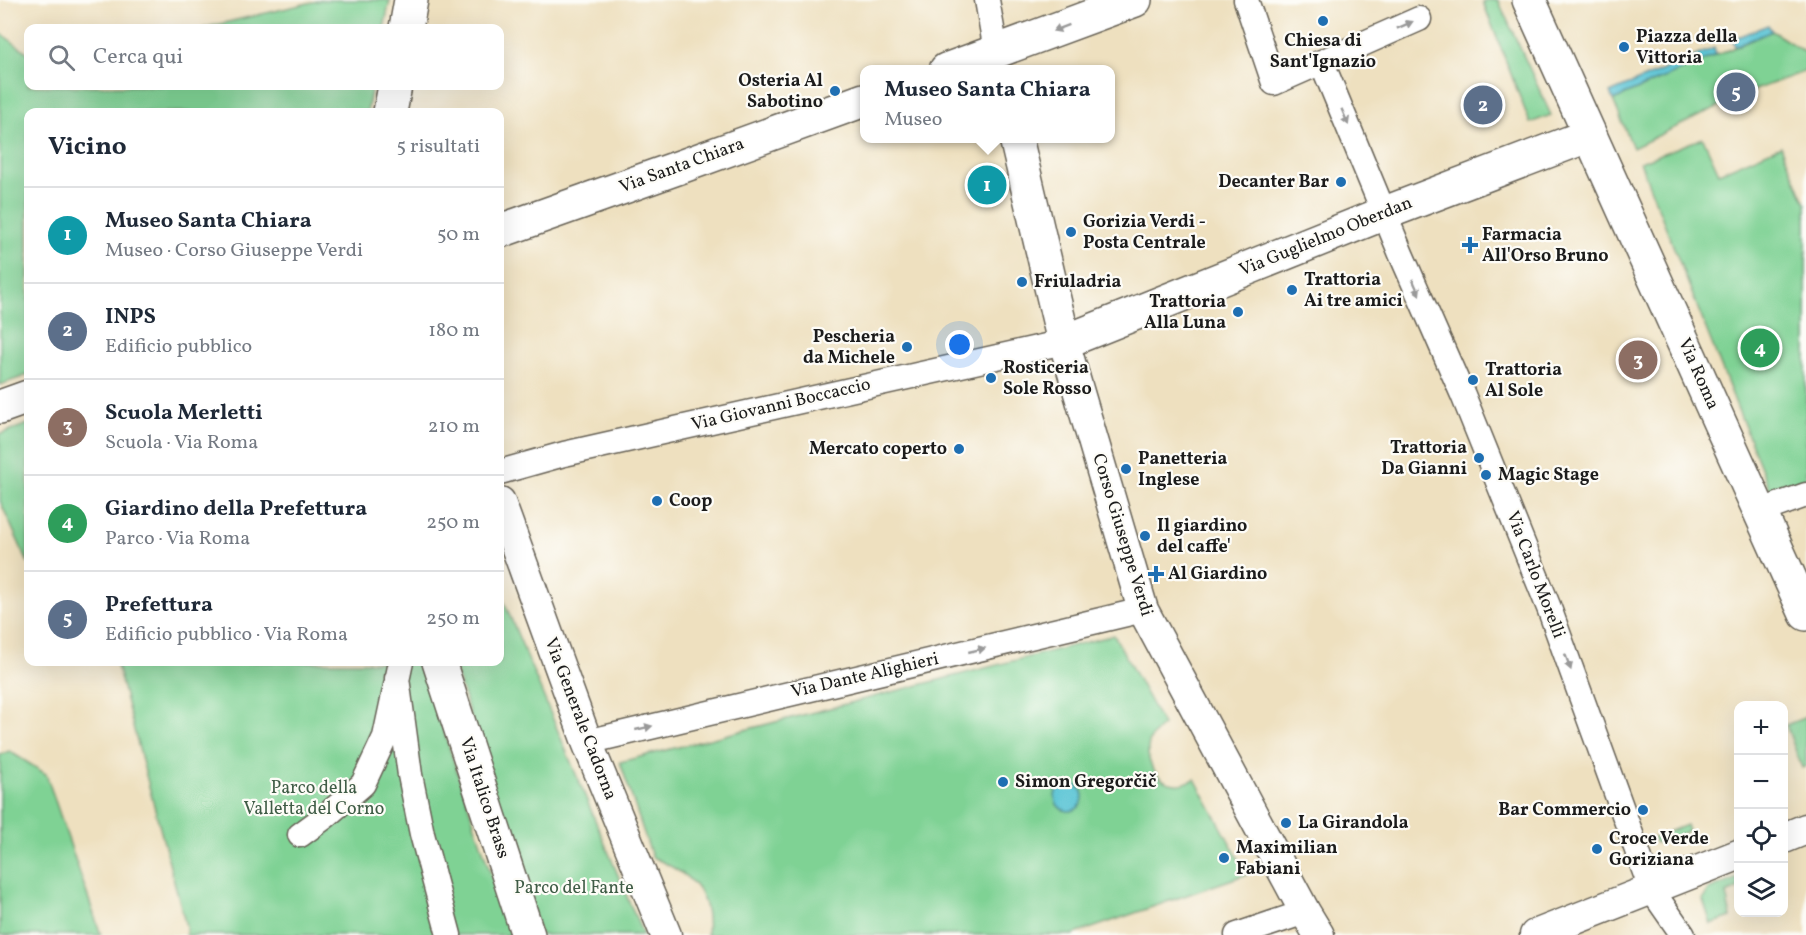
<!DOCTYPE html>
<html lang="it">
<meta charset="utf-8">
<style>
:root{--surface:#fff;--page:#f6f6f7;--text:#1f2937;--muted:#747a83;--line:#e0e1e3;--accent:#0f766e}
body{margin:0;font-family:Vollkorn,serif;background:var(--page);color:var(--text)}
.controls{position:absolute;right:18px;bottom:18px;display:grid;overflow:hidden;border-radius:12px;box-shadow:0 6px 24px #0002}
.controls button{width:54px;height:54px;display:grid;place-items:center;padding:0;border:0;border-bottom:2px solid var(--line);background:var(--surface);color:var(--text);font:30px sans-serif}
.you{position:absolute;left:960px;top:345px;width:21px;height:21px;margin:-15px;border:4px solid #fff;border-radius:50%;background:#1a73e8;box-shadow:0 0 0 9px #1a73e833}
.badge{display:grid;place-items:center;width:39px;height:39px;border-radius:50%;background:var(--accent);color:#fff;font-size:20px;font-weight:700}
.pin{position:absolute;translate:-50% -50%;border:3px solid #fff;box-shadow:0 2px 6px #0006}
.popup{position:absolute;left:860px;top:65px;width:255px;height:78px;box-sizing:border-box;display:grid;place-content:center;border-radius:12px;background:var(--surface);filter:drop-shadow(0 2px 4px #0005);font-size:20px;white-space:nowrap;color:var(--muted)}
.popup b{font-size:22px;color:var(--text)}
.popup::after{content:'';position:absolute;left:50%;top:100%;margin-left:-12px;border:12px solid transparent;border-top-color:var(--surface)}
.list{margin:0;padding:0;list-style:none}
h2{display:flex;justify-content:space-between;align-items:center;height:78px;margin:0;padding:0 24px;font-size:26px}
h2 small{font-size:20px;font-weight:400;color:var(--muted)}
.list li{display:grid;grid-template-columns:39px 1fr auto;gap:18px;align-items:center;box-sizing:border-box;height:96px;padding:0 24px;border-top:2px solid var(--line)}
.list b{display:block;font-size:22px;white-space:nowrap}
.list p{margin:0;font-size:20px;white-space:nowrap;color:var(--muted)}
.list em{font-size:20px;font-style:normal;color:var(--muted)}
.icon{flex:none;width:33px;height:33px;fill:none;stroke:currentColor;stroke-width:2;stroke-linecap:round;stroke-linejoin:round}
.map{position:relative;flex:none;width:1806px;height:935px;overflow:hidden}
.search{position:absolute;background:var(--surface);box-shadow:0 6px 24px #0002;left:24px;top:24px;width:480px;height:66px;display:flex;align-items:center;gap:15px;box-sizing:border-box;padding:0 21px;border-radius:12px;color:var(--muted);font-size:22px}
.panel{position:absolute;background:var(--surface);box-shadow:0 6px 24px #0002;left:24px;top:108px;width:480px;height:558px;border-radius:12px}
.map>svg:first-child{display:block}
.green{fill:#7fd294;stroke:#4e7758;stroke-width:1.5}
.water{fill:#5bc5d6;stroke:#3c7079;stroke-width:1.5}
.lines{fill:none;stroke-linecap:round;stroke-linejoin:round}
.minor-casing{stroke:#666155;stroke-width:27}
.tertiary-casing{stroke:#666155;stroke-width:33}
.secondary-casing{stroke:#666155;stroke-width:36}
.minor{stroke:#fff;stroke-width:24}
.tertiary{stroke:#fff;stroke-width:30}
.secondary{stroke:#fff;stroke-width:33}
.oneway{fill:#999}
.poi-dot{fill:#1f6fb2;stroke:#fdfcf7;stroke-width:2}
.labels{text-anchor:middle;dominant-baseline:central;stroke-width:4.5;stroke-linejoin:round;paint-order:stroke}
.poi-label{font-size:18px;font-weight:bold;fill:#1c1c1c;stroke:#fdfcf7;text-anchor:start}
.street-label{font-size:18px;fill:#1c1c1c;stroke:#fdfcf7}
.park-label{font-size:18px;fill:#3f5c46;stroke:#fdfcf7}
</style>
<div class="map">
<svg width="1806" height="935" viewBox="0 0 1806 935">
<rect width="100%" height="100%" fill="#fdfcf7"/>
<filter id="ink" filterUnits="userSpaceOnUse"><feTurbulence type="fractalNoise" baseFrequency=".0167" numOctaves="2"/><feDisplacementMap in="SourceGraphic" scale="12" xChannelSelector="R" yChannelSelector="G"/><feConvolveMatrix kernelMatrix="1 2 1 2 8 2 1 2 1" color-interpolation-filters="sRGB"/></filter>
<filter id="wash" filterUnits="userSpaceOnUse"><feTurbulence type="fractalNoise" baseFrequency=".008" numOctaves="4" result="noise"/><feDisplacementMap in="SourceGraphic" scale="24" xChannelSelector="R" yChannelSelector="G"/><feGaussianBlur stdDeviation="1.35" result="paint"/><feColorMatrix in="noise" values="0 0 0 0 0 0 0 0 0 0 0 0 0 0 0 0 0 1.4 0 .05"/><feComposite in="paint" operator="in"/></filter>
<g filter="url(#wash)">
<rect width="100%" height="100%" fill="#eee0bf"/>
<path class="green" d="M321 0H390L384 28H203Z
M1487 0H1498L1551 115 1530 123 1483 2Z
M1772 31 1806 53V71L1744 94 1633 148 1613 100Z
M0 33 28 53V86H372L367 112H28V375L0 385Z
M1703 138 1719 173 1781 146 1806 204V478L1771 493 1640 162Z
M28 424V563L0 501V434Z
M500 592 643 935H540L453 662H500Z
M1114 635 1163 725C1158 729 1153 734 1150 740 1143 758 1156 783 1176 784 1183 785 1188 782 1195 779L1247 874 1072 935H707C711 890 690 874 652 857L620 762Z
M116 662H421L511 935H186V926Z
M1806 717V766L1802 768 1786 725Z
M9 751 46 774 101 935H0V755Z
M1686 825 1688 831 1656 843 1653 838Z
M1738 878V889L1726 894 1731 917 1711 924 1703 900 1708 890Z"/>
<path class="water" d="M1768 25 1772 31 1735 46 1732 39Z
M1714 48 1716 55 1613 100 1610 93Z
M1055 797a14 14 0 1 1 28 0a14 14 0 1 1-28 0Z"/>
</g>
<g filter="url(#ink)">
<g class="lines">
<g class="minor-casing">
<path id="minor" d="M987 0 996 51
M1246 0 1274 83 1419 19
M1322 63 1401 254 1463 395 1549 608 1651 889 1683 935
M500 472 564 454 1064 342
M1761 511 1806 495
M397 678 410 775 422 834 449 935
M587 742 1143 610
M300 835 326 816 363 784 385 737 401 662
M1237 935 1305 912"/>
</g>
<g class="tertiary-casing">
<path id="tertiary" d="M1064 342 1143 610 1305 912 1319 935
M500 502 587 742 666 935
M1784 838 1806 829
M1535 935 1738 855"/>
</g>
<g class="secondary-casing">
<path id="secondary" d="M1529 0 1806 614
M406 28 411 0
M946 70 1135 0
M390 112 395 86
M1016 138 1064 342 1385 213 1590 135
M500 231 680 167 864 100
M0 407 28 397
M439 662 528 935"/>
</g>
<use href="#minor" class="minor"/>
<use href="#tertiary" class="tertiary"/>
<use href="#secondary" class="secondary"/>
</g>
<defs><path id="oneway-solid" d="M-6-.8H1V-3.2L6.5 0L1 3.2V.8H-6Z" transform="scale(1.5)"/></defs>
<g class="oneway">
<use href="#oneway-solid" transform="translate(1405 25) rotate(-24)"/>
<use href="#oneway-solid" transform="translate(1061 28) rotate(159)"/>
<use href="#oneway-solid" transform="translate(1345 117) rotate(67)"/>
<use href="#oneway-solid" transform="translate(1416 287) rotate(66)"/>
<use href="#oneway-solid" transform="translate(977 650) rotate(-13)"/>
<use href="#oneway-solid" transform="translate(1568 662) rotate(70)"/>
<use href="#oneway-solid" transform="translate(644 728) rotate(-13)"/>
</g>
</g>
<g class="poi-dot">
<circle cx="1323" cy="21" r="6"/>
<circle cx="1624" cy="47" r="6"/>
<circle cx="835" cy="91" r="6"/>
<circle cx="1341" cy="182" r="6"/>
<circle cx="1071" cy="232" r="6"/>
<path d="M1467 236h6v6h6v6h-6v6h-6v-6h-6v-6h6z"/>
<circle cx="1022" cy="282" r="6"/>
<circle cx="1292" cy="290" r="6"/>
<circle cx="1238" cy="312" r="6"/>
<circle cx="907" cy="347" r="6"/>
<circle cx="991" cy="378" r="6"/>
<circle cx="1473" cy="380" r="6"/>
<circle cx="959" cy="449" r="6"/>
<circle cx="1479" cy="458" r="6"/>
<circle cx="1126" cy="469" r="6"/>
<circle cx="1486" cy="475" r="6"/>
<circle cx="657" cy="501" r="6"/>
<circle cx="1145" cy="536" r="6"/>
<path d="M1153 565h6v6h6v6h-6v6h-6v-6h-6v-6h6z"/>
<circle cx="1003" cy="782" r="6"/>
<circle cx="1643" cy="810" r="6"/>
<circle cx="1286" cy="823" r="6"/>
<circle cx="1597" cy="849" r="6"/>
<circle cx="1224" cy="858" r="6"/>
</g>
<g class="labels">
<g class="poi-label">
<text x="1636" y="37">Piazza della<tspan x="1636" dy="21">Vittoria</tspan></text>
<text x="1323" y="41" text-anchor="middle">Chiesa di<tspan x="1323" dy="21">Sant'Ignazio</tspan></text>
<text x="823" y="81" text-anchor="end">Osteria Al<tspan x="823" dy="21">Sabotino</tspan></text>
<text x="1329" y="182" text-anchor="end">Decanter Bar</text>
<text x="1083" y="222">Gorizia Verdi -<tspan x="1083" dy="21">Posta Centrale</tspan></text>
<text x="1482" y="235">Farmacia<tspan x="1482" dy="21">All'Orso Bruno</tspan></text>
<text x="1304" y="280">Trattoria<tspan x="1304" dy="21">Ai tre amici</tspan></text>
<text x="1034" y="282">Friuladria</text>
<text x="1226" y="302" text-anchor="end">Trattoria<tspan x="1226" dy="21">Alla Luna</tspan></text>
<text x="895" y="337" text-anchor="end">Pescheria<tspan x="895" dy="21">da Michele</tspan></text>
<text x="1003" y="368">Rosticeria<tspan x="1003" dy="21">Sole Rosso</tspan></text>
<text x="1485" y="370">Trattoria<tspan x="1485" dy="21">Al Sole</tspan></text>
<text x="1467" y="448" text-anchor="end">Trattoria<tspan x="1467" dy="21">Da Gianni</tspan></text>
<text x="947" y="449" text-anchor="end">Mercato coperto</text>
<text x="1138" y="459">Panetteria<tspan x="1138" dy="21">Inglese</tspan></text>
<text x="1498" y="475">Magic Stage</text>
<text x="669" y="501">Coop</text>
<text x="1157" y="526">Il giardino<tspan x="1157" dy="21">del caffe'</tspan></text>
<text x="1168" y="574">Al Giardino</text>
<text x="1015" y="782">Simon Gregorčič</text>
<text x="1631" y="810" text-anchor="end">Bar Commercio</text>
<text x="1298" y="823">La Girandola</text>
<text x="1609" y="839">Croce Verde<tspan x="1609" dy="21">Goriziana</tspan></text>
<text x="1236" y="848">Maximilian<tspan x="1236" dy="21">Fabiani</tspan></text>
</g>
<g class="street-label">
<text transform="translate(682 166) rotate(-20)">Via Santa Chiara</text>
<text transform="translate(1326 237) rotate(-22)">Via Guglielmo Oberdan</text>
<text transform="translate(1698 374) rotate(66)">Via Roma</text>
<text transform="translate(781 405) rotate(-13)">Via Giovanni Boccaccio</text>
<text transform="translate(1122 535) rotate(73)">Corso Giuseppe Verdi</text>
<text transform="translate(1535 575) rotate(69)">Via Carlo Morelli</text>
<text transform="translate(865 676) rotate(-13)">Via Dante Alighieri</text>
<text transform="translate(580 719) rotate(69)">Via Generale Cadorna</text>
<text transform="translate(484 798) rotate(72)">Via Italico Brass</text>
</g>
<g class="park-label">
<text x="314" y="788">Parco della<tspan x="314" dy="21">Valletta del Corno</tspan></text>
<text x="574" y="888">Parco del Fante</text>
</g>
</g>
</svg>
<div class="controls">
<button>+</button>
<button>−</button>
<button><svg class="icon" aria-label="locate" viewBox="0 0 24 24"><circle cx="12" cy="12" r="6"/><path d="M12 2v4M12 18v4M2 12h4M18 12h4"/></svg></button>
<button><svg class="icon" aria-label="layers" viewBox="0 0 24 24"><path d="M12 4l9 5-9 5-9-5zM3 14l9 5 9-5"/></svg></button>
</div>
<div class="you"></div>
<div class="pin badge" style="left:987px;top:185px;background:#0f9aa8">1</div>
<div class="popup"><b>Museo Santa Chiara</b>Museo</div>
<div class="pin badge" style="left:1483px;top:105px;background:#5c6f8a">2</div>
<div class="pin badge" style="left:1638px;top:360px;background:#8d6e63">3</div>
<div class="pin badge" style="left:1760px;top:348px;background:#2e9e5b">4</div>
<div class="pin badge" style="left:1736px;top:92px;background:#5c6f8a">5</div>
<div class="search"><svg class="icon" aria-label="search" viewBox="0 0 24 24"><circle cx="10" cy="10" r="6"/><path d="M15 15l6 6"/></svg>Cerca qui</div>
<section class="panel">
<h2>Vicino<small>5 risultati</small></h2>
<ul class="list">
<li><span class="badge" style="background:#0f9aa8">1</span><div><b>Museo Santa Chiara</b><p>Museo · Corso Giuseppe Verdi</p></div><em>50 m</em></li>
<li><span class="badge" style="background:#5c6f8a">2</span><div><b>INPS</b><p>Edificio pubblico</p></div><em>180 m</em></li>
<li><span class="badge" style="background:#8d6e63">3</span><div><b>Scuola Merletti</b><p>Scuola · Via Roma</p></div><em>210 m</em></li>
<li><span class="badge" style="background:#2e9e5b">4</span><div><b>Giardino della Prefettura</b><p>Parco · Via Roma</p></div><em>250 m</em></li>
<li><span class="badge" style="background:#5c6f8a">5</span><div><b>Prefettura</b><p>Edificio pubblico · Via Roma</p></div><em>250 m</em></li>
</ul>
</section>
</div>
